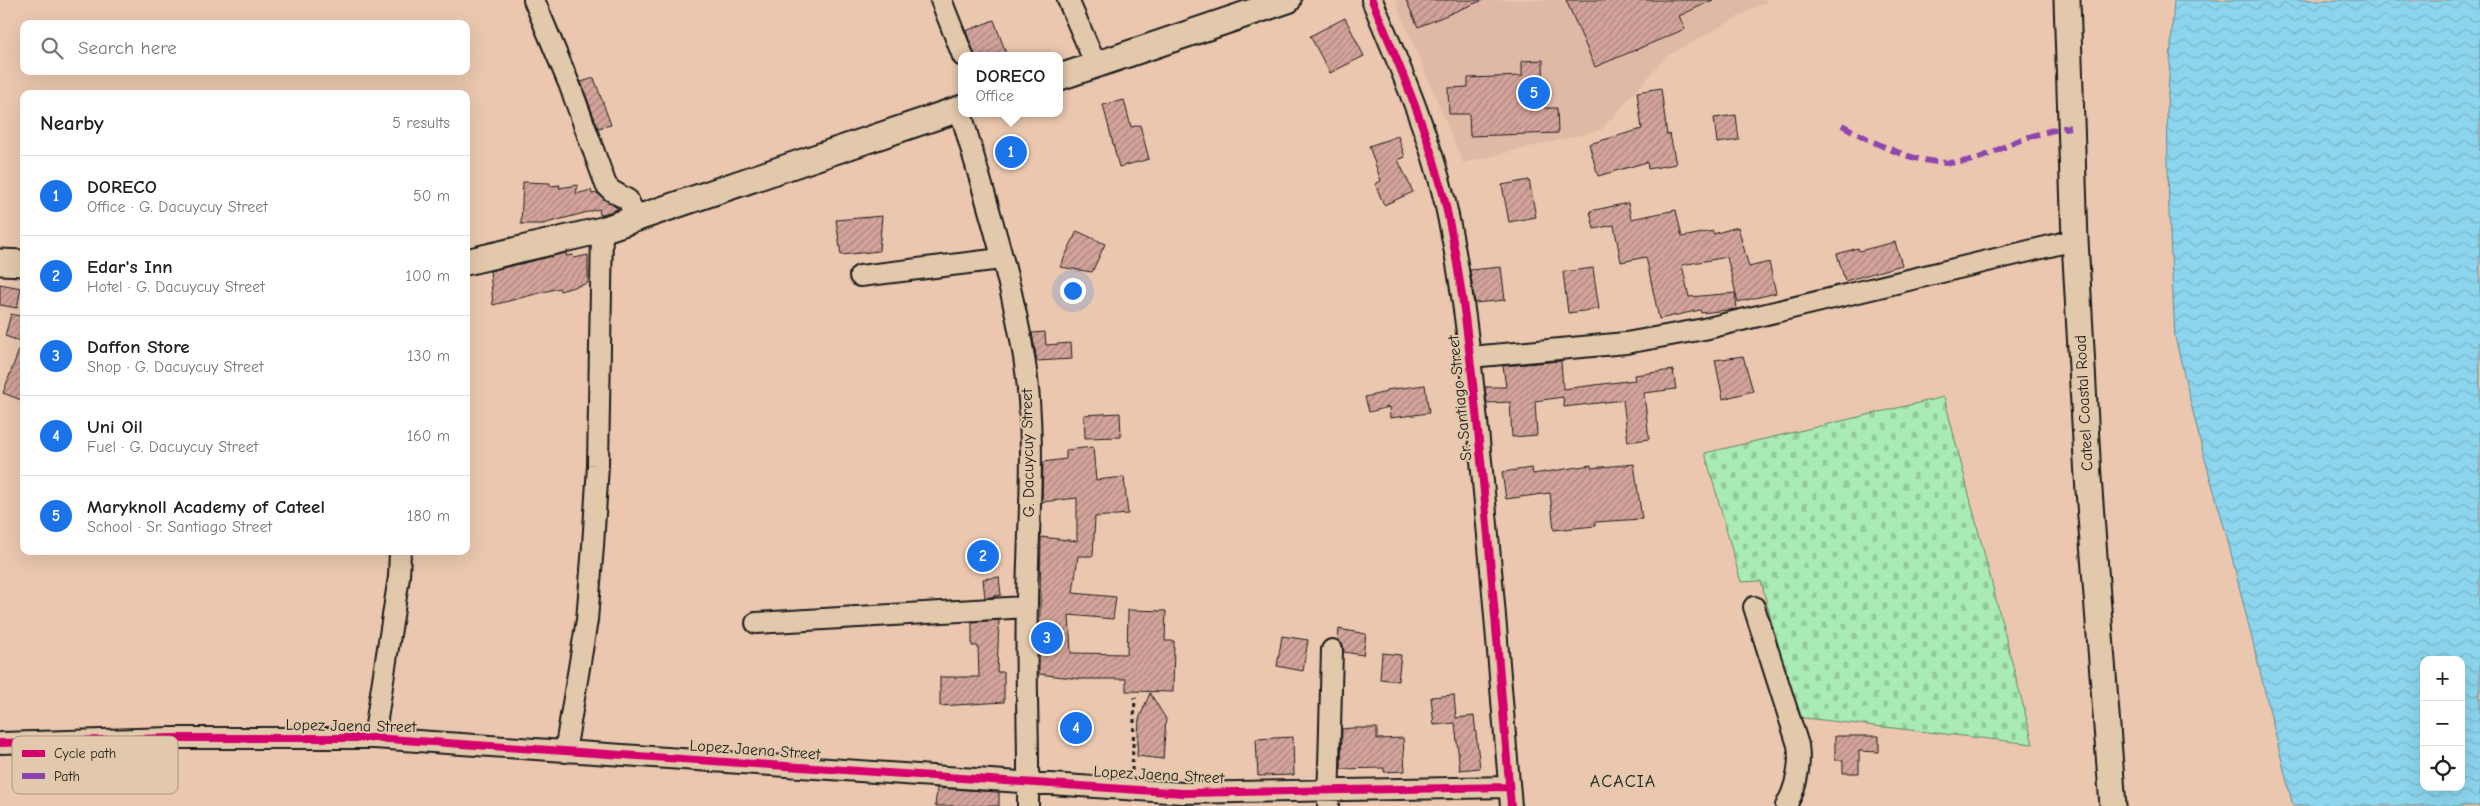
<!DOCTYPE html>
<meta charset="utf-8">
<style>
:root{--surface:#fff;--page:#f2f2f2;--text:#222;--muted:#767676;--line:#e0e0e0;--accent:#1a73e8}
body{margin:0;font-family:"Comic Neue",sans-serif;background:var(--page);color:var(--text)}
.controls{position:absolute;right:15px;bottom:15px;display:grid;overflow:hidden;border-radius:10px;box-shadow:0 5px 20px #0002}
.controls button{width:45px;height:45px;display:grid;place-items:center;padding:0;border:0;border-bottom:1px solid var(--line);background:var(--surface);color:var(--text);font:25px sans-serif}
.you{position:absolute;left:1072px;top:290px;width:18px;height:18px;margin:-12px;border:4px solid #fff;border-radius:50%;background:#1a73e8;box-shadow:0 0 0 8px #1a73e833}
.badge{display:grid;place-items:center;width:32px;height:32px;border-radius:50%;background:var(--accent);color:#fff;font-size:16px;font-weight:700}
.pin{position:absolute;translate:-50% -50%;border:2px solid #fff;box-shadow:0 1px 5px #0006}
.popup{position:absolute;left:958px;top:52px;width:105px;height:65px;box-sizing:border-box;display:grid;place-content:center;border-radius:10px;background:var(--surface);filter:drop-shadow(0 1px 4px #0005);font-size:16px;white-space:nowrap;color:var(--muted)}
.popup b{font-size:19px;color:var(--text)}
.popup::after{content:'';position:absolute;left:50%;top:100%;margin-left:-10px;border:10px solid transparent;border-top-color:var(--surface)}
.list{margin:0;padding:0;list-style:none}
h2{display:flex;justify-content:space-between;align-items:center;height:65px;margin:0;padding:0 20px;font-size:21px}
h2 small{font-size:16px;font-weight:400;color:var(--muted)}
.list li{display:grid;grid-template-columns:32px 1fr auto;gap:15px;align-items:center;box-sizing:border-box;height:80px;padding:0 20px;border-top:1px solid var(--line)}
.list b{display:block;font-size:19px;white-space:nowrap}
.list p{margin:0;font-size:16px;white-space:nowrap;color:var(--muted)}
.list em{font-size:16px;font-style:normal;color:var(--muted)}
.icon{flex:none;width:28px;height:28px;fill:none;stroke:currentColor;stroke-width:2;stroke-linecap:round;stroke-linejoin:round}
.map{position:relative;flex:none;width:2480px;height:806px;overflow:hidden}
.search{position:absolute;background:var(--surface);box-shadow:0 5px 20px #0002;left:20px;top:20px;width:450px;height:55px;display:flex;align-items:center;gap:12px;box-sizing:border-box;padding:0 18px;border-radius:10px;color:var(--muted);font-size:19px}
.panel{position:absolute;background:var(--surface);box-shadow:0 5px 20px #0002;left:20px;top:90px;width:450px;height:465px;border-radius:10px}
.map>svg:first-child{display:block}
.built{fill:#e0b9a6}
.cemetery{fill:url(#cemetery-stones);stroke:#628468}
.water{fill:url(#water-waves);stroke:#5f8b99;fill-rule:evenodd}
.building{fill:url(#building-hatch);stroke:#1c1c1c}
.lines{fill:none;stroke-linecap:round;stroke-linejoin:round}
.minor-casing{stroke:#1c1c1c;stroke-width:24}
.tertiary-casing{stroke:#1c1c1c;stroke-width:29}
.path{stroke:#1c1c1c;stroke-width:3;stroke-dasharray:4 4;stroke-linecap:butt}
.minor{stroke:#e3c9ab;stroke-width:20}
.tertiary{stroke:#e3c9ab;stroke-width:25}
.quiet{stroke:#8e44ad;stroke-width:6;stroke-dasharray:12 6;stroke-linecap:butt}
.cycleway-casing{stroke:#e3c9ab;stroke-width:11}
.cycleway{stroke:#d6006c;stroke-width:8}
.labels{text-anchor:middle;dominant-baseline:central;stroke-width:4;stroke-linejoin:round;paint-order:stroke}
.street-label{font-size:16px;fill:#1c1c1c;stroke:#e3c9ab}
.neighbourhood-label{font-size:18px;letter-spacing:1px;fill:#1c1c1c;stroke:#e3c9ab}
.key{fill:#e3c9ab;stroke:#a79580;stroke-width:1}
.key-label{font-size:14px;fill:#1c1c1c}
</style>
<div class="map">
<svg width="2480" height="806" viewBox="0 0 2480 806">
<defs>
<pattern id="cemetery-stones" width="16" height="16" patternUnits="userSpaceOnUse" patternTransform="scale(1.25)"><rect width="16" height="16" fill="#a9ebb5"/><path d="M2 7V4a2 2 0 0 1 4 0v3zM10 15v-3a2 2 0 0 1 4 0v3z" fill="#91c99b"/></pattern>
<pattern id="water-waves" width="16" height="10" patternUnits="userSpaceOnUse" patternTransform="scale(1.25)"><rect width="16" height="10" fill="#8cd5ed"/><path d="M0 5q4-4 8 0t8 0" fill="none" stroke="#78b6cb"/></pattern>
<pattern id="building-hatch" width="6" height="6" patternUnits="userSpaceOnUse" patternTransform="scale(1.25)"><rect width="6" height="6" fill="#d4a49b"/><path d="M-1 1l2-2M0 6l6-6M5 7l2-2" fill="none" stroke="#ab857e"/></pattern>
</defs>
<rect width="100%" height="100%" fill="#ebc7af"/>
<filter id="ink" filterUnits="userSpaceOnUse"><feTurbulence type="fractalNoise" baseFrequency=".02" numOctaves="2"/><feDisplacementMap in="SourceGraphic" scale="10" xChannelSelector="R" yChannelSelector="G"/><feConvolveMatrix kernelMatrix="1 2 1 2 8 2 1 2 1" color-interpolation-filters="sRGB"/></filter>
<g filter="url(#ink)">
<path class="built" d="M1395 0H1769L1667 56 1601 130 1463 163Z"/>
<path class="cemetery" d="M1944 397 2033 744 1796 717 1761 581 1741 582 1705 453Z"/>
<path class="water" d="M2174 0H2480V806H2293L2227 537 2201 445 2175 337 2169 214 2167 108ZM2424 660H2461V787H2424Z"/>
<path class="building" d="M1406 0H1483L1418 27Z
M1566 0H1713L1679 16 1685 29 1595 67Z
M1345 18 1364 56 1330 73 1310 36Z
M994 20 1007 56H975L966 31Z
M1543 60 1544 108H1557L1558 133 1470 136 1469 114H1449L1448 88 1468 87V78L1522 76V61Z
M594 78 611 125 598 128 581 82Z
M1661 88 1667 135 1670 134 1676 164 1648 169 1647 162 1598 176 1589 144 1642 129 1637 92Z
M1124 100 1131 127 1140 125 1149 159 1119 167 1103 105Z
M1736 115 1739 140 1717 143 1714 118Z
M1398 136 1405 157 1398 160 1413 192 1384 205 1375 184 1381 181 1369 146Z
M1529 180 1536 217 1509 222 1502 185Z
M523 182 550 183V186L560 185 559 188 578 185 576 194 591 190 592 194 597 193 618 209 600 215 599 209 543 224H521Z
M1628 203 1631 219 1676 210 1682 237 1713 231V234L1738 227 1749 267 1769 262 1776 293 1738 302 1727 257 1682 265 1689 297 1735 293 1737 309 1701 313 1700 310 1659 319 1646 257 1621 262 1614 225 1594 229 1590 211Z
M882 216 879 251 841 255 836 220Z
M1077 231 1105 244 1092 272 1060 267Z
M1895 242 1902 265 1845 281 1837 254 1858 248 1859 251Z
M566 253V256L573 255 574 258 588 255V283L560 291 559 288 493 305 490 271Z
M1501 267 1505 300 1475 303 1470 270Z
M1593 268 1599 309 1568 313 1563 272Z
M0 284 21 288 17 308 0 305Z
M11 314 24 317 19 341 5 336Z
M1045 332 1046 345 1071 343 1072 359 1037 361 1032 333Z
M22 342H24V401L3 393Z
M1743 356 1753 391 1723 399 1715 360Z
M1561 361 1563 389 1635 380 1634 375 1673 370 1676 389 1644 393 1649 439 1628 442 1623 400 1564 407 1563 397 1535 401 1537 435 1512 437 1510 402 1487 403 1485 387H1506L1503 366Z
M1425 385 1429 413 1390 418 1389 407 1369 412 1365 397 1387 392 1386 390Z
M1120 413 1121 437 1085 438 1084 415Z
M1093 447 1096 480 1124 477 1128 514 1095 517 1093 556H1078L1073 593 1116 597 1113 619 1069 615 1071 653 1127 654 1128 610 1166 611 1165 641H1174L1173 692 1126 691V679H1080L1039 674 1041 537 1077 541V498L1042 502 1043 462 1066 459V450Z
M1634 464 1642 519 1595 522V526L1554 530 1550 493 1506 499 1502 472 1532 468 1533 474 1591 465V468Z
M999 577 1001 595 985 598 983 579Z
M999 620 997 672H1004V702L940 706V677H979L978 646H972V622Z
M1339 629 1366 634 1363 655 1344 652 1343 645 1338 640Z
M1282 636 1308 640 1303 671 1277 666Z
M1382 653 1401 655 1398 681 1380 679Z
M1150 693 1166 719 1163 759 1137 756 1139 719Z
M1454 695 1456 718 1474 716 1480 768 1460 770 1455 723 1434 725 1431 697Z
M1352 728H1377V739L1403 738 1405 771 1384 772V768L1341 769 1342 729Z
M1835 736H1879V752L1859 751V773H1843V760H1835Z
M1293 737 1294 775 1258 776 1256 739Z
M937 788 999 792V806H935Z"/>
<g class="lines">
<g class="minor-casing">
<path id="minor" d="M534 0 570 86 606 185 612 191 628 200 636 218
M941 0 963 56
M1068 0 1096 65
M1372 0C1399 65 1429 133 1445 202 1462 278 1470 354 1478 431 1491 556 1500 681 1511 806
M960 109C982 189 1011 275 1024 357 1037 437 1028 521 1027 602 1025 670 1029 738 1028 806
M860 276 1001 259
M1470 357 1626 343 1704 329 2075 240
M1754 607 1798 745C1801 767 1797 786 1786 806
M756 623 1026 607
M374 738 399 577 400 551
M0 743 171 738H374L1183 793 1509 787
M565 752 587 620 593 546 598 465 602 230
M1328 806 1332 650"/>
</g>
<g class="tertiary-casing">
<path id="tertiary" d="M2067 0 2075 240 2088 477 2113 806
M1060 77 1288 0
M0 262 24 263
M466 262 602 230 962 108"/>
</g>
<path class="path" d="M1132 771 1135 697"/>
<use href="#minor" class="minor"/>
<use href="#tertiary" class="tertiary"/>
<path class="quiet" d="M1842 125C1883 148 1929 172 1976 159 1990 155 2002 147 2015 142 2033 135 2051 130 2070 127"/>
<g class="cycleway-casing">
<path id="cycleway" d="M1372 0C1399 65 1429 133 1445 202 1462 278 1470 354 1478 431 1491 556 1500 681 1511 806
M0 743 171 738H374L1183 793 1509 787"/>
</g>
<use href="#cycleway" class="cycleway"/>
</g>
</g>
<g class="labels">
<g class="street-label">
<text transform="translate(1460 398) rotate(-96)">Sr. Santiago Street</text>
<text transform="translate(2084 403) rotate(-93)">Cateel Coastal Road</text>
<text transform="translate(1028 453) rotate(-91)">G. Dacuycuy Street</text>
<text transform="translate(351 726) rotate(1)">Lopez Jaena Street</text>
<text transform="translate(755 750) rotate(4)">Lopez Jaena Street</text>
<text transform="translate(1159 775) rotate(3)">Lopez Jaena Street</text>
</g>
<g class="neighbourhood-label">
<text x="1623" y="781">ACACIA</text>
</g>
</g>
<rect x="12" y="736" width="166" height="58" rx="8" class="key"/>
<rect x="22" y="750" width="23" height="7" fill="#d6006c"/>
<rect x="22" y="773" width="23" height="6" fill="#8e44ad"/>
<g class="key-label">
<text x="54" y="758">Cycle path</text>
<text x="54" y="781">Path</text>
</g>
</svg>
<div class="controls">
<button>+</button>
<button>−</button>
<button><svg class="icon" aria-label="locate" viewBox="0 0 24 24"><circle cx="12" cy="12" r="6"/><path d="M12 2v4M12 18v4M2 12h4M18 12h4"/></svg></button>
</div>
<div class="you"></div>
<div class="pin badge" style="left:1011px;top:152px">1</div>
<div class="popup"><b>DORECO</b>Office</div>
<div class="pin badge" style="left:983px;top:556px">2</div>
<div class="pin badge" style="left:1047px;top:638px">3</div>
<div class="pin badge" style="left:1076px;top:728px">4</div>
<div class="pin badge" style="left:1534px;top:93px">5</div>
<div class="search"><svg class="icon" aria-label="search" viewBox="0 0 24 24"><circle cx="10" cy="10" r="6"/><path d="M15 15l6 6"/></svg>Search here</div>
<section class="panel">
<h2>Nearby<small>5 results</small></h2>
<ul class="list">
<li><span class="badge">1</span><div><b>DORECO</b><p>Office · G. Dacuycuy Street</p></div><em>50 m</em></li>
<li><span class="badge">2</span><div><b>Edar's Inn</b><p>Hotel · G. Dacuycuy Street</p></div><em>100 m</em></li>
<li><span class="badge">3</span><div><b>Daffon Store</b><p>Shop · G. Dacuycuy Street</p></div><em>130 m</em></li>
<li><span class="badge">4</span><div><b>Uni Oil</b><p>Fuel · G. Dacuycuy Street</p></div><em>160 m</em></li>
<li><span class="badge">5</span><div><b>Maryknoll Academy of Cateel</b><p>School · Sr. Santiago Street</p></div><em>180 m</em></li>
</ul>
</section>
</div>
